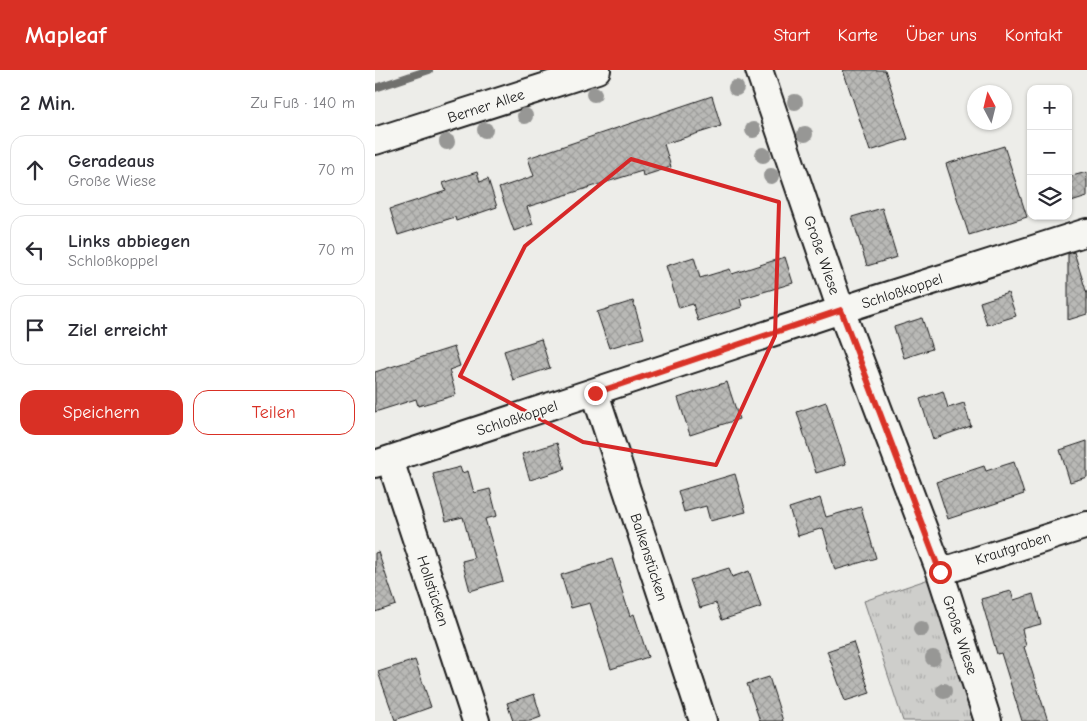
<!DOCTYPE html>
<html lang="de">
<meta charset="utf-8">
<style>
:root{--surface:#fff;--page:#f7f7f7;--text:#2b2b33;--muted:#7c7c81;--line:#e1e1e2;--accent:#d93025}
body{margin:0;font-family:"Comic Neue",sans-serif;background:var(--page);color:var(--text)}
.controls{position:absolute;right:15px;top:15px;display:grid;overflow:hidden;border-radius:10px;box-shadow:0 1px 4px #0004}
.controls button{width:45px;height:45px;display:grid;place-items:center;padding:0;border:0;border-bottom:1px solid var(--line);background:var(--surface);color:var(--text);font:25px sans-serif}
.compass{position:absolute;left:592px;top:15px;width:45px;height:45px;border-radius:50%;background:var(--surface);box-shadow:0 1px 4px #0004;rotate:353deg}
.stop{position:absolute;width:15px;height:15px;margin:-11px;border:4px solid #d93025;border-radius:50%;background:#fff}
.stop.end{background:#d93025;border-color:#fff;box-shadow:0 1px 5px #0008}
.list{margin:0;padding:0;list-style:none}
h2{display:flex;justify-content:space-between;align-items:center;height:65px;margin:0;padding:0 20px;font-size:21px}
h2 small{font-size:16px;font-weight:400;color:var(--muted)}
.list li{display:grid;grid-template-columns:32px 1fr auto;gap:15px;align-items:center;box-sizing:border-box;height:70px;margin:0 10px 10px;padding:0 10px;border:1px solid var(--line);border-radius:15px}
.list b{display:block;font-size:19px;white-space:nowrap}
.list p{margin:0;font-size:16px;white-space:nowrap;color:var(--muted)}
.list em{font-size:16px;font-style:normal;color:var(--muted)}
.actions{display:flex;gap:10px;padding:15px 20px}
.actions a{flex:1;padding:11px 0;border:1px solid var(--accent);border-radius:15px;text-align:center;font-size:18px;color:var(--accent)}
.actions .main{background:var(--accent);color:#fff}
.icon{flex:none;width:28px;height:28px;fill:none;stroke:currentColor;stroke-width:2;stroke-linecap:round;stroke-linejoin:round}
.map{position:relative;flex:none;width:712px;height:651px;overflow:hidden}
header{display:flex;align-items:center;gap:30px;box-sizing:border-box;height:70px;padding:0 25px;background:var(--accent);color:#fff}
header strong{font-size:24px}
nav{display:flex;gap:28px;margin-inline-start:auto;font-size:18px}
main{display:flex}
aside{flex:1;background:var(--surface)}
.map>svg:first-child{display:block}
.grass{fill:url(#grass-tufts);stroke:#757574}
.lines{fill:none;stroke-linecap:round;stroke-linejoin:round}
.stream{stroke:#6f6f6d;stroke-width:8}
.building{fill:url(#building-cross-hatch);stroke:#1c1c1c}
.minor-casing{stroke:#1c1c1c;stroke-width:30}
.minor{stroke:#f6f6f2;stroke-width:26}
.tree{fill:#979795}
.route{stroke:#d93025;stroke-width:6}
.marked{fill:none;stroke:#d62828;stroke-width:4;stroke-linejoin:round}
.labels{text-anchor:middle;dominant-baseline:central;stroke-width:4;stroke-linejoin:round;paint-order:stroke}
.street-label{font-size:15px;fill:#1c1c1c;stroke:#f6f6f2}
</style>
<header>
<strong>Mapleaf</strong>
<nav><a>Start</a><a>Karte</a><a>Über uns</a><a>Kontakt</a></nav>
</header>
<main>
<aside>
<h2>2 Min.<small>Zu Fuß · 140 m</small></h2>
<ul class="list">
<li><svg class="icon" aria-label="ahead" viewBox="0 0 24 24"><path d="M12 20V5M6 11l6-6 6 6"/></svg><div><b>Geradeaus</b><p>Große Wiese</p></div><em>70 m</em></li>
<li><svg class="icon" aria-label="left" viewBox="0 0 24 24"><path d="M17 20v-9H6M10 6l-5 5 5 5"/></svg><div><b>Links abbiegen</b><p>Schloßkoppel</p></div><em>70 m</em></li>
<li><svg class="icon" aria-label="arrive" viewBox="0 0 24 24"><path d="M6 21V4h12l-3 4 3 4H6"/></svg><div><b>Ziel erreicht</b></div></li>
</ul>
<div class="actions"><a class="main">Speichern</a><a>Teilen</a></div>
</aside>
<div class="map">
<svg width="712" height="651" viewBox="0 0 712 651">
<defs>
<pattern id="grass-tufts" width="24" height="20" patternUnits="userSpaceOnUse" patternTransform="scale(1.25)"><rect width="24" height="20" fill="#cececb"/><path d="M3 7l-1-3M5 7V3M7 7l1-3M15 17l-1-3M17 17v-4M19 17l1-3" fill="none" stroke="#b0b0ae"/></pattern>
<pattern id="building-cross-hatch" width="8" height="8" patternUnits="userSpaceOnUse" patternTransform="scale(1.25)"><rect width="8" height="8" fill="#b9b9b6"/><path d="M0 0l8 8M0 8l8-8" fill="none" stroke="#9e9e9c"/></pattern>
</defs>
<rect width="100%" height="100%" fill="#edede9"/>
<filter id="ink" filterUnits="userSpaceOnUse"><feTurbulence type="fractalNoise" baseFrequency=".02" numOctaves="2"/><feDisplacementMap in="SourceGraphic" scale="10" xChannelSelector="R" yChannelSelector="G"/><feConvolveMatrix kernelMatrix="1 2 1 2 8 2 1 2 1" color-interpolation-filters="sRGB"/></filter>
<g filter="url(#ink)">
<path class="grass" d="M557 508 602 651H528L489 531Z"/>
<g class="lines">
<path class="stream" d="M0 18 54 0"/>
</g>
<path class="building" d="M468 0H510L533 69 495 81Z
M337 26 346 56 289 74 296 97 268 106 267 101 152 137 158 154 139 161 124 118 159 106 153 88Z
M629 76 652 147 594 165 571 94Z
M102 102 105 112 113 109 122 137 81 151 80 147 23 165 15 139 71 121 68 113Z
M712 102V127L693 133V107Z
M507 138 522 187 492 196 477 147Z
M699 182 712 224V244L693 250V184Z
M319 187 325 208 355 199 357 204 410 187 418 213 365 229 367 237 323 251 318 234 304 238 291 196Z
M633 223 641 246 612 255 605 232Z
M258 231 269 268 234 278 222 242Z
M547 248 557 279 529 288 519 257Z
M166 269 175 298 138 310 129 281Z
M79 277 85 296 74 300 81 325 43 336 41 329 0 342V302Z
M352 312 364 349 315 365 303 328Z
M568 321 573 338 589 333 596 356 558 369 545 329Z
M451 332 471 394 441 403 422 342Z
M712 371V407L695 412 685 380Z
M182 373 190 399 155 410 147 384Z
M639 392 649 424 573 449 561 412 609 396 611 401Z
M85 397 87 403 93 401 99 423 115 419 122 446 110 449 128 511 95 521 87 491 99 488 88 447 71 451 58 404Z
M360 404 371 442 335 451 331 436 309 442 303 421Z
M445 428 451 447 486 437 501 488 460 500 448 458 423 466 414 438Z
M3 482 21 535 0 542V483Z
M237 489 255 546 259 544 273 587 236 599 215 533 196 538 186 505Z
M354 498 357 507 374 501 386 537 347 550 341 533 325 538 315 510Z
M636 521 639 530 658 524 666 554 647 559 651 576 649 577 673 651H647L626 583 622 584 606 529Z
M478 572 495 623 470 631 452 581Z
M40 590 56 637 20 650 3 602Z
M394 607 408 651H385L372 614Z
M159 624 166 647 155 651H138L132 633Z"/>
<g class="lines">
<g class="minor-casing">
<path id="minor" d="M384 0 466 240 565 502 613 651
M0 71 222 0
M220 323 328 651
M15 390 101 651
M0 394 466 240 712 162
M565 502 712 455"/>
</g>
<use href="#minor" class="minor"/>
</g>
<g class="tree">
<circle cx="361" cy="18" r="8"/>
<circle cx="219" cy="24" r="8"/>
<circle cx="420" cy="32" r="8"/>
<circle cx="150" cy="46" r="8"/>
<circle cx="110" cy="60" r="8"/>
<circle cx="378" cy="60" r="8"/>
<circle cx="430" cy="64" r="8"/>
<circle cx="72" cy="72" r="8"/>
<circle cx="388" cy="85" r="8"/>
<circle cx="396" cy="106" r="8"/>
<circle cx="546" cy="559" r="8"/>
<circle cx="558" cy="588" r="8"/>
<circle cx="569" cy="621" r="8"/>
</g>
</g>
<g class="lines" filter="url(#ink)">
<path class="route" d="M220 323 466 240 565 502"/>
</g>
<path class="marked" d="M256 89 404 132 400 266 341 395 208 372 85 306 150 176Z"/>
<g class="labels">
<g class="street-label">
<text transform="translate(111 36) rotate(-18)">Berner Allee</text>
<text transform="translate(447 185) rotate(71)">Große Wiese</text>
<text transform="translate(527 221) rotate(-18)">Schloßkoppel</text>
<text transform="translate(142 348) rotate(-18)">Schloßkoppel</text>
<text transform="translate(638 478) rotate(-18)">Krautgraben</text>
<text transform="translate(274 487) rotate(72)">Balkenstücken</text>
<text transform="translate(58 521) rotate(72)">Hollstücken</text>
<text transform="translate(585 565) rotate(72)">Große Wiese</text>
</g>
</g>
</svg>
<div class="controls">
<button>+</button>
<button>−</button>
<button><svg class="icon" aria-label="layers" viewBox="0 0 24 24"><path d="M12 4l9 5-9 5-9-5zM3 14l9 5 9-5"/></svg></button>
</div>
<svg class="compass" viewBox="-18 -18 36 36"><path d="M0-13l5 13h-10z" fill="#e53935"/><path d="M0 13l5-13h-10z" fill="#7c7c81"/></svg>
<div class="stop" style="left:565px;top:502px"></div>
<div class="stop end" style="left:220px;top:323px"></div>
</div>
</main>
